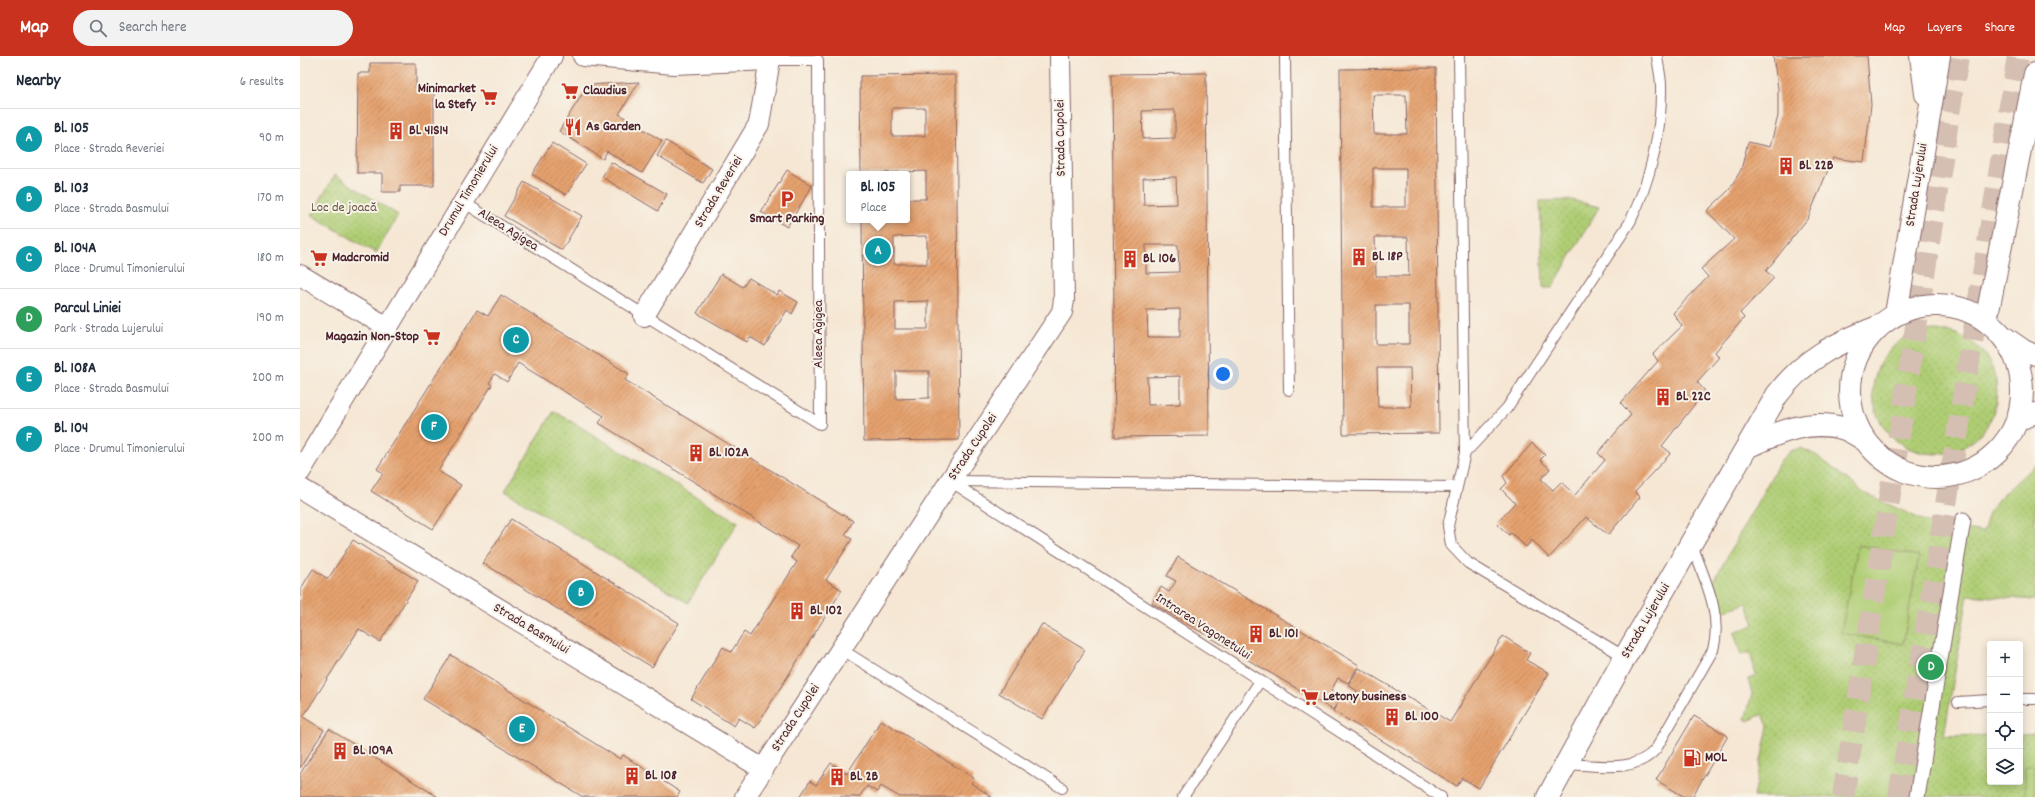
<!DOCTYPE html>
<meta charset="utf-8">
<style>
:root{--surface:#fff;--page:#f2f2f3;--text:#1f2937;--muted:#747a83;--line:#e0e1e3;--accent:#c8321e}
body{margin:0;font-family:Dekko,sans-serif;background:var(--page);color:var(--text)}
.controls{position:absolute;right:12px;bottom:12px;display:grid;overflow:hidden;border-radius:4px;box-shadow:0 2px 10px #0003}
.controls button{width:36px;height:36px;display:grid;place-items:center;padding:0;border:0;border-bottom:1px solid var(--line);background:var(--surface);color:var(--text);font:20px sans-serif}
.you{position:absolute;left:923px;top:318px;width:14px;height:14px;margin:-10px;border:3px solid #fff;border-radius:50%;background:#1a73e8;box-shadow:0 0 0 6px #1a73e833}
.badge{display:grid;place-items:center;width:26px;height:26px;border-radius:50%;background:var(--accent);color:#fff;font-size:13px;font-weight:700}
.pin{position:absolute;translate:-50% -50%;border:2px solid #fff;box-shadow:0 1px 4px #0006}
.popup{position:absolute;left:546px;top:115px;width:64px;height:52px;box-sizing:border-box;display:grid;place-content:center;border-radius:4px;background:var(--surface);filter:drop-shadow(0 1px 3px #0005);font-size:13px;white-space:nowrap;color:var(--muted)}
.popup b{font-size:15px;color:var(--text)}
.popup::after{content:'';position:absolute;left:50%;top:100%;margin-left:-8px;border:8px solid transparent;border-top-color:var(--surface)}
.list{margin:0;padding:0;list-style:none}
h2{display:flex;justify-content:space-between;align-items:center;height:52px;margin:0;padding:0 16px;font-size:17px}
h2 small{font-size:13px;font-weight:400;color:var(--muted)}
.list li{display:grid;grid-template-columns:26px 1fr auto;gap:12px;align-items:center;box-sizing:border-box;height:60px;padding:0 16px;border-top:1px solid var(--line)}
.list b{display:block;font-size:15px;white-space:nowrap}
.list p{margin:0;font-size:13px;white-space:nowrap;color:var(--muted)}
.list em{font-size:13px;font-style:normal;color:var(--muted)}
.icon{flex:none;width:22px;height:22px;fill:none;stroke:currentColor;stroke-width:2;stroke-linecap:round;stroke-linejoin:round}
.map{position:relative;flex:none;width:1735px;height:741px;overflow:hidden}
header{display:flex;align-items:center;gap:24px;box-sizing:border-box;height:56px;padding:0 20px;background:var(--accent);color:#fff}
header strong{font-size:19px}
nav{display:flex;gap:22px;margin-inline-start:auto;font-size:14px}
.search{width:280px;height:36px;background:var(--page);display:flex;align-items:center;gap:10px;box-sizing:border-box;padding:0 14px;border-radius:22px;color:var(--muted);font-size:15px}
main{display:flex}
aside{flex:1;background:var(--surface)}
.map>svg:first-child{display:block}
.green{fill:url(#green-dots);stroke:#7c764f}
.pitch{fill:#afcd73;stroke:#7c764f}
.building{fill:url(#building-hatch);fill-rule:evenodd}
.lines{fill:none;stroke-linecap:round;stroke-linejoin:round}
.secondary-tunnel{stroke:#d4bfb2;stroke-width:22;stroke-dasharray:22 11;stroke-linecap:butt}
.service-casing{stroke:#866566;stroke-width:12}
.pedestrian-casing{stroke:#866566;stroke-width:17}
.minor-casing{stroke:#866566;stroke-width:22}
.tertiary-casing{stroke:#866566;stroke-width:24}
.service{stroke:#fff;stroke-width:10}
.pedestrian{stroke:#fff;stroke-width:15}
.minor{stroke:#fff;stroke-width:20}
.tertiary{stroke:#fff;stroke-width:22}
.labels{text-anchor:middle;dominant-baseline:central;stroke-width:4;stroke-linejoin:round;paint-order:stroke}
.poi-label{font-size:14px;font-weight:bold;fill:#4a1f2b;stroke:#f7f3e8;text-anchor:start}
.street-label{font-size:14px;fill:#4a1f2b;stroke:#f7f3e8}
.park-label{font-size:14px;fill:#685341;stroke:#f7f3e8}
</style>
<header>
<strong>Map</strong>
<div class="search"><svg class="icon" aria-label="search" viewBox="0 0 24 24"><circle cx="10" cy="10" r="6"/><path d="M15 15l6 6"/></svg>Search here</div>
<nav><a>Map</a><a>Layers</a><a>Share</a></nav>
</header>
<main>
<aside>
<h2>Nearby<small>6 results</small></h2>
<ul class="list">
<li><span class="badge" style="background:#0f9aa8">A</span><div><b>Bl. 105</b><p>Place · Strada Reveriei</p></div><em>90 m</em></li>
<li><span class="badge" style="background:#0f9aa8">B</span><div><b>Bl. 103</b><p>Place · Strada Basmului</p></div><em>170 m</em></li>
<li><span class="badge" style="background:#0f9aa8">C</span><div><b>Bl. 104A</b><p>Place · Drumul Timonierului</p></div><em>180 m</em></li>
<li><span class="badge" style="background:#2e9e5b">D</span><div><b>Parcul Liniei</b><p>Park · Strada Lujerului</p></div><em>190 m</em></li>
<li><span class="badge" style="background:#0f9aa8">E</span><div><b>Bl. 108A</b><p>Place · Strada Basmului</p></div><em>200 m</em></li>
<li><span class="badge" style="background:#0f9aa8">F</span><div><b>Bl. 104</b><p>Place · Drumul Timonierului</p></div><em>200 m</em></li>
</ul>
</aside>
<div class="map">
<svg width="1735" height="741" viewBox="0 0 1735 741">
<defs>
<pattern id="green-dots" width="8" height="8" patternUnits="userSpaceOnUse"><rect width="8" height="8" fill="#afcd73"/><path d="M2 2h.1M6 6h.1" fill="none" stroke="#98b064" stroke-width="1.8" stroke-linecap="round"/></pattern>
<pattern id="building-hatch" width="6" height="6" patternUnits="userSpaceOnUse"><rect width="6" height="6" fill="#e5a26e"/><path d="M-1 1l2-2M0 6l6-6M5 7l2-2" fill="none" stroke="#bc835b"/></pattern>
</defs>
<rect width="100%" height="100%" fill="#f7f3e8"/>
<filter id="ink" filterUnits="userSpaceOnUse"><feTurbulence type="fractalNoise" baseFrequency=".025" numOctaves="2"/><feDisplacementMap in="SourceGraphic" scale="8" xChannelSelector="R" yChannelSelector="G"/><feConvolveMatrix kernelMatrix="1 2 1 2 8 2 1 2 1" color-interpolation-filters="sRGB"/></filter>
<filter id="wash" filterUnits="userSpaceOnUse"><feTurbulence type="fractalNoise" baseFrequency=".012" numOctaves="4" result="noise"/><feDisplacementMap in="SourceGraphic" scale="16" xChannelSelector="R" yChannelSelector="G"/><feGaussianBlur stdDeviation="0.9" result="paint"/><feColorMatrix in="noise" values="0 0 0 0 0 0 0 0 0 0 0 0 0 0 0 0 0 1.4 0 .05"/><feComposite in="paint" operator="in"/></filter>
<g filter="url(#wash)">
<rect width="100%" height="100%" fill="#f6e7d4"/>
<path class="green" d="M35 119 98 159 76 197 11 159Z
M1272 144 1299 151 1252 232H1243L1240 145Z
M1573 336a62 62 0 1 1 124 0a62 62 0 1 1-124 0Z
M254 355 438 466 388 547 205 435Z
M1501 392 1516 399 1566 438 1629 467 1683 476 1690 454 1700 441 1735 409V544L1668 539 1644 680 1690 679V726H1720V679L1735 678V741H1454L1468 670 1463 658 1448 665 1445 663 1452 638 1448 623 1456 620 1450 596 1441 599 1434 576 1454 569 1447 547 1423 555 1413 526 1479 407 1490 395Z"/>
<path class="pitch" d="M1558 489 1619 500 1603 588 1541 577Z
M1725 710H1735V741H1725Z"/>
<g id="blocks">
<path class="building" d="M1473 0H1567L1571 49 1564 106 1533 102 1508 162 1466 215 1474 222 1440 257 1444 262 1415 296 1419 301 1397 326 1405 335 1362 390 1371 397 1335 435 1340 441 1308 479 1286 461 1249 502 1232 484 1226 491 1211 477 1209 479 1196 467 1215 447 1201 433 1207 427 1203 420 1232 387 1245 399 1240 404 1250 413 1241 423 1253 434 1261 426 1275 439 1305 404 1298 397 1331 359 1321 347 1358 305 1353 298 1382 270 1373 257 1408 221 1401 213 1434 183 1407 155 1429 134 1441 114 1448 86 1470 91 1478 60V32Z
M70 7H116V32H134V130H100V136H82V117H57L58 17H70Z
M1136 12 1139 377 1043 378 1040 13ZM1073 39H1106L1107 78H1074ZM1073 112H1106V151H1073ZM1075 181H1108L1109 220H1076ZM1076 249H1109V288H1076ZM1077 312H1110L1111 351H1078Z
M906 17 909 380 815 381 812 18ZM875 54V82L843 83 842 55ZM876 121 877 148 844 149 843 122ZM846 189H878L879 216 846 217ZM880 253V281H848L847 254ZM880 320V348L848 349 847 321Z
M656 19 659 384 564 385 562 164H607V143H626V115L561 118 560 20ZM592 52H625V80H592ZM627 180V208H594V181ZM628 245V273H595V246ZM596 315H629V342L596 343Z
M339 26 319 58 362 85 342 117 307 95 303 103 259 75 288 29Z
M366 85 412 113 403 127 357 100Z
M252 87 286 108 266 139 232 118Z
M311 106 367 138 358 155 302 121Z
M487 114 512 130 487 171 461 156Z
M224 126 282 160 262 194 204 160Z
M421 218 443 231 449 222 477 239 479 235 498 246 492 258 487 254 465 290 450 281 447 286 397 257Z
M201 239 329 318 325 324 553 465 545 479 552 483 526 524 542 534 455 672 439 662 434 670 391 643 423 591 431 596 444 576 450 580 497 506 491 501 498 490 299 367 304 360 218 307 207 326 195 318 189 327 192 329 138 415 161 429 133 473 71 435 83 417 77 413 177 254 188 260Z
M211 463 379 567 352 611 183 507Z
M53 484 118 525 80 586 59 573 3 661 24 674 0 712V534L13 513 28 523Z
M878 501 1059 609 1048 627 1038 622 1031 635 1041 640 1033 654 852 547 861 531 869 536 876 525 867 520Z
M742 568 785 594 742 663 699 637Z
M1203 580 1230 597 1226 604 1249 617 1179 732 1162 722 1157 730 1033 655 1041 641 1050 646 1057 635 1048 629 1059 612 1150 666Z
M151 599 320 703 323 699 380 736 377 741H283L123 643Z
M1394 660 1428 680 1392 741H1385L1356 724Z
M581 664 674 722 671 727 692 741H600L581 730 577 736 567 730 559 741H500L510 725 516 729 531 707 547 718Z
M29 673 138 741H0V718Z"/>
</g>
</g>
<g filter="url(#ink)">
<use href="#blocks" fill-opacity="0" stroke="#866566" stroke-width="1"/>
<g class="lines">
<path class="secondary-tunnel" d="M1543 741 1658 0
M1599 741 1718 0"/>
<g class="service-casing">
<path id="service" d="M471 0 470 4H518L520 368
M985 0 989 334
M1159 0 1165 397 1148 470 1151 489 1168 507 1325 601
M163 146 520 368
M1165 397 1207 352 1330 166C1350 125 1362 77 1361 30 1361 20 1358 10 1357 0
M650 425 1141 741
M650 425 1156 431
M541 593 762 732
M1720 643H1735
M1658 646 1690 644
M1267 708C1296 709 1335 718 1356 693L1413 594C1423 559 1404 522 1392 489
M883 741 960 625"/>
</g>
<g class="pedestrian-casing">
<path id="pedestrian" d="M1617 741 1663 464"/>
</g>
<g class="minor-casing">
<path id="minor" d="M283 0 374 8 470 4 459 68 344 260
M0 219 87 271
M1698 276 1724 294 1735 299
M1716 366 1735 357
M0 416 252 0
M0 432 463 713
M445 741 650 425 762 256 764 244 760 0"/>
</g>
<g class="tertiary-casing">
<path id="tertiary" d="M1621 0 1626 38
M1550 335a86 86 0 1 1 172 0a86 86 0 1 1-172 0Z
M1596 258 1639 0
M1686 265 1735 18
M1447 391C1479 376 1510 362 1545 373 1552 376 1560 381 1566 385
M1248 741 1325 601 1477 339C1505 302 1536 287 1578 271"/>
</g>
<use href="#service" class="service"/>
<use href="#pedestrian" class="pedestrian"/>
<use href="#minor" class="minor"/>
<use href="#tertiary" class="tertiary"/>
</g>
</g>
<defs>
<g id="supermarket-bare" transform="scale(1.38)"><path d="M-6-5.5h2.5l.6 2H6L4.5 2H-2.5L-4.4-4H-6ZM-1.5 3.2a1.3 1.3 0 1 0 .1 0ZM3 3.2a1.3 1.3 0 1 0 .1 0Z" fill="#c8321e" stroke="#f7f3e8" stroke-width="2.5" paint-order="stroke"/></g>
<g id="restaurant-bare" transform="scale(1.38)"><path d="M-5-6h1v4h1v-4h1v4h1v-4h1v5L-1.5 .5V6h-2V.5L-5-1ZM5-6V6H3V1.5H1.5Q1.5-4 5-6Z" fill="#c8321e" stroke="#f7f3e8" stroke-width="2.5" paint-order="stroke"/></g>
<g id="building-bare" transform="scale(1.38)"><path d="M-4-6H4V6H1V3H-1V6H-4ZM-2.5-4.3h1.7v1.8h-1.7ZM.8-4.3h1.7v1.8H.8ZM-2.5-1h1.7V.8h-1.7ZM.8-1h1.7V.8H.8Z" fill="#c8321e" stroke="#f7f3e8" stroke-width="2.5" paint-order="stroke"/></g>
<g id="parking-bare" transform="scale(1.38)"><path d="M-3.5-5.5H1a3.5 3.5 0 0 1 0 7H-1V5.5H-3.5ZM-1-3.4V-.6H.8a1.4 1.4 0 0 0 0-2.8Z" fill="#c8321e" stroke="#f7f3e8" stroke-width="2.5" paint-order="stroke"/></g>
<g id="fuel-bare" transform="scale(1.38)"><path d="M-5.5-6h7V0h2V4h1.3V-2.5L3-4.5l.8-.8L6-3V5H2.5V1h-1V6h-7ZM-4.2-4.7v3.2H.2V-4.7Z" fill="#c8321e" stroke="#f7f3e8" stroke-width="2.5" paint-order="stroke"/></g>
</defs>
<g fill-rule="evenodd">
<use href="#supermarket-bare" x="270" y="35"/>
<use href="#supermarket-bare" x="189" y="41"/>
<use href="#restaurant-bare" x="273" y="71"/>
<use href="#building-bare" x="96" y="75"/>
<use href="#building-bare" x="1486" y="110"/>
<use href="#parking-bare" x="487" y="143"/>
<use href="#building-bare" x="1059" y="201"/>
<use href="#supermarket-bare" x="19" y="202"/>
<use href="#building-bare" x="830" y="203"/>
<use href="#supermarket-bare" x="132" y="281"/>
<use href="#building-bare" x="1363" y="341"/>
<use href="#building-bare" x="396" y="397"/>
<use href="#building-bare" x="497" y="555"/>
<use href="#building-bare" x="956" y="578"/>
<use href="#supermarket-bare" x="1010" y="641"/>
<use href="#building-bare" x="1092" y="661"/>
<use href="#building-bare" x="40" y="695"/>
<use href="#fuel-bare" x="1392" y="702"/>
<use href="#building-bare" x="332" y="720"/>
<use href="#building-bare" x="537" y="721"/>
</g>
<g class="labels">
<g class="poi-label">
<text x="176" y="33" text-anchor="end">Minimarket<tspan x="176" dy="16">la Stefy</tspan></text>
<text x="283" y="35">Claudius</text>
<text x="286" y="71">As Garden</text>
<text x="109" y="75">Bl. 41S14</text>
<text x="1499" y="110">Bl. 22B</text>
<text x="487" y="163" text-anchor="middle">Smart Parking</text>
<text x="1072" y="201">Bl. 18P</text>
<text x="32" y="202">Madcromid</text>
<text x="843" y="203">Bl. 106</text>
<text x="119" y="281" text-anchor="end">Magazin Non-Stop</text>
<text x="1376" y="341">Bl. 22C</text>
<text x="409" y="397">Bl. 102A</text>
<text x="510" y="555">Bl. 102</text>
<text x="969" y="578">Bl. 101</text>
<text x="1023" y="641">Letony business</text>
<text x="1105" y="661">Bl. 100</text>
<text x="53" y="695">Bl. 109A</text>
<text x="1405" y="702">MOL</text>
<text x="345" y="720">Bl. 108</text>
<text x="550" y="721">Bl. 2B</text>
</g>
<g class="street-label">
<text transform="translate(761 82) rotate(-91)">Strada Cupolei</text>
<text transform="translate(1617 129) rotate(-81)">Strada Lujerului</text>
<text transform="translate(169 135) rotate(-59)">Drumul Timonierului</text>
<text transform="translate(419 136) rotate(-59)">Strada Reveriei</text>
<text transform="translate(208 174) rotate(32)">Aleea Agigea</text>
<text transform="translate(519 278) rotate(-90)">Aleea Agigea</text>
<text transform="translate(673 391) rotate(-56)">Strada Cupolei</text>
<text transform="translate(1346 565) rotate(-60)">Strada Lujerului</text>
<text transform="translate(903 571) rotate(33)">Intrarea Vagonetului</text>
<text transform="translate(231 573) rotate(31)">Strada Basmului</text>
<text transform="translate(496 662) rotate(-57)">Strada Cupolei</text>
</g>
<g class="park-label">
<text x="44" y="152">Loc de joacă</text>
</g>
</g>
</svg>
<div class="controls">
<button>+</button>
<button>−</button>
<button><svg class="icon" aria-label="locate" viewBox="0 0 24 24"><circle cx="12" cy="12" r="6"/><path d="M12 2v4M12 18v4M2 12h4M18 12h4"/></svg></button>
<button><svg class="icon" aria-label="layers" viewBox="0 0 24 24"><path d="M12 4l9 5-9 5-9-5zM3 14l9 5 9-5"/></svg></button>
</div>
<div class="you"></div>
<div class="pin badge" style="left:578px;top:195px;background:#0f9aa8">A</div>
<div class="popup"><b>Bl. 105</b>Place</div>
<div class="pin badge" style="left:281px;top:537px;background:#0f9aa8">B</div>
<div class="pin badge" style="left:216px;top:284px;background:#0f9aa8">C</div>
<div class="pin badge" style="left:1631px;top:611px;background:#2e9e5b">D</div>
<div class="pin badge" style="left:222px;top:673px;background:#0f9aa8">E</div>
<div class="pin badge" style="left:134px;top:371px;background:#0f9aa8">F</div>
</div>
</main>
